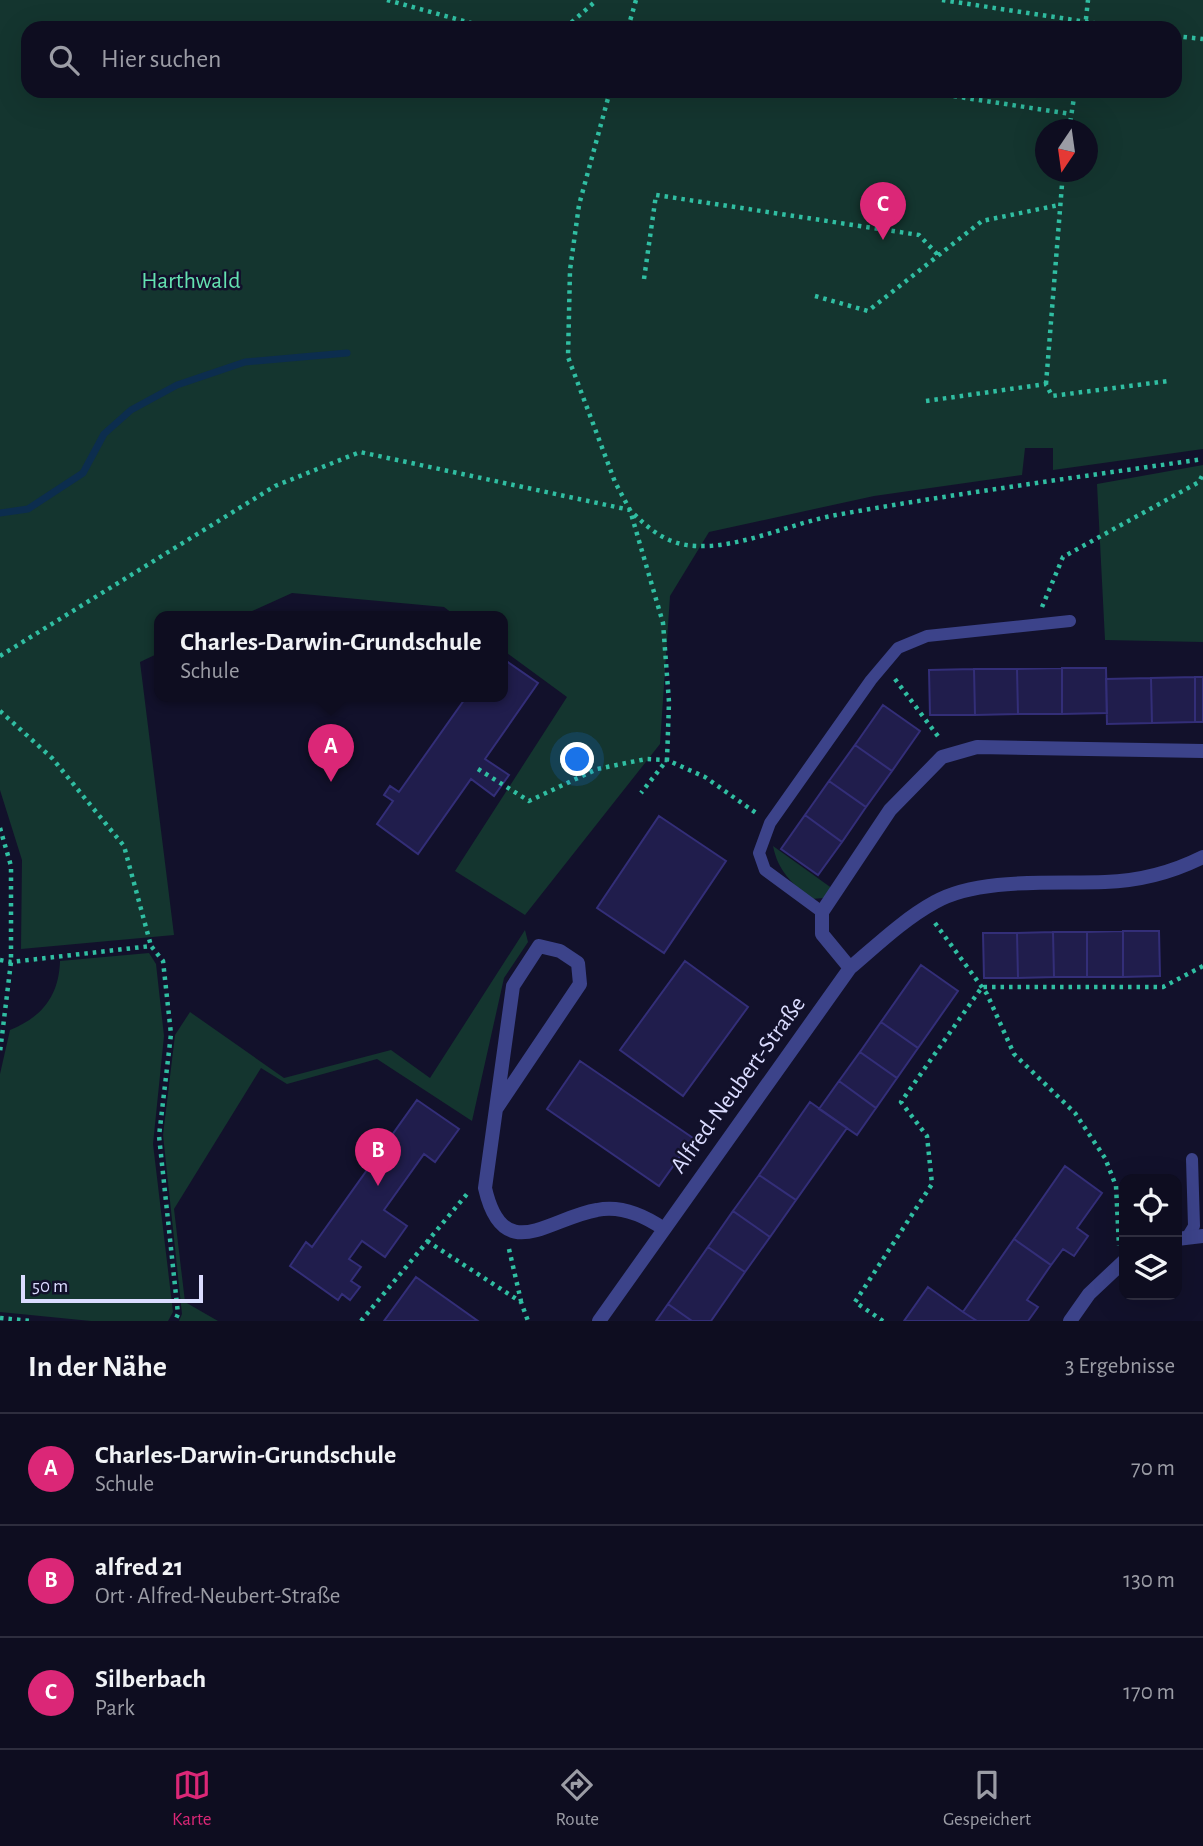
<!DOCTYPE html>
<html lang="de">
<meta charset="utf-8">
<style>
:root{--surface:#0e0d20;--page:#171629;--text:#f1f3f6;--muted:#9b9ca5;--line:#2e2d3e;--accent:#db2777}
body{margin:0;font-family:"Alegreya Sans",sans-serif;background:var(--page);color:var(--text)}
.controls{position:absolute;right:21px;bottom:21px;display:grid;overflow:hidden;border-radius:14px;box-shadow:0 7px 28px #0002}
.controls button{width:63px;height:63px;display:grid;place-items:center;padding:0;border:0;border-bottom:2px solid var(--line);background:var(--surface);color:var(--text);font:35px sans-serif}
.compass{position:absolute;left:1035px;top:119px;width:63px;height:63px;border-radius:50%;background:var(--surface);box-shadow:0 7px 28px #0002;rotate:193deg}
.scale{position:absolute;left:21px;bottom:18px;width:182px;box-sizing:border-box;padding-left:7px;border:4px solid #dbdcff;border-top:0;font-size:19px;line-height:24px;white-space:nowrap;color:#dbdcff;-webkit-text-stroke:5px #12112b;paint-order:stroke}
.you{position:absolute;left:578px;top:760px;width:24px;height:24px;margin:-18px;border:5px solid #fff;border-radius:50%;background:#1a73e8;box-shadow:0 0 0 10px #1a73e833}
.badge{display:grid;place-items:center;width:46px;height:46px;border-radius:50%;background:var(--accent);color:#fff;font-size:23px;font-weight:700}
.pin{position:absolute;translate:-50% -58px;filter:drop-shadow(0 2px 4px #0008)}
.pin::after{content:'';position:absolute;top:37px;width:24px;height:21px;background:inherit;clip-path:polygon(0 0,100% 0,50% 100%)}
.popup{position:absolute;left:154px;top:611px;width:354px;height:91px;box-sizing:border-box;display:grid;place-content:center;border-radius:14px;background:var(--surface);filter:drop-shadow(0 2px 5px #0005);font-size:23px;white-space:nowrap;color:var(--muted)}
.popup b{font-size:26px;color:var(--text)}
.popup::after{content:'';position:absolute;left:50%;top:100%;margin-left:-14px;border:14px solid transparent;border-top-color:var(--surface)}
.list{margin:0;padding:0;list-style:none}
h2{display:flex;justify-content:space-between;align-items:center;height:91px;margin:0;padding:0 28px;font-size:30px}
h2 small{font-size:23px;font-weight:400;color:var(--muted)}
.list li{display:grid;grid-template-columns:46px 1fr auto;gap:21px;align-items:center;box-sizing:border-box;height:112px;padding:0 28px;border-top:2px solid var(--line)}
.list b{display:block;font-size:26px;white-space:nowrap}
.list p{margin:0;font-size:23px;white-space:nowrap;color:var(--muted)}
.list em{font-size:23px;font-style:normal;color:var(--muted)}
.icon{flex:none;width:38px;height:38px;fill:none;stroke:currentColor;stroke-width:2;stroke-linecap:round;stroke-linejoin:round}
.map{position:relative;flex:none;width:1203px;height:1321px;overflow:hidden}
.search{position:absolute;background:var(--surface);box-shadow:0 7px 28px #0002;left:21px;right:21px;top:21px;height:77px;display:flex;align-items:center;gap:18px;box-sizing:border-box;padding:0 24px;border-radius:21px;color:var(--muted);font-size:26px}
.sheet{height:427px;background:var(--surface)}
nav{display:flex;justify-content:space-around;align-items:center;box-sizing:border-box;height:98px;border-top:2px solid var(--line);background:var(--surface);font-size:19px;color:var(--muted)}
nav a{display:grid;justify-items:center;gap:4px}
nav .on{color:var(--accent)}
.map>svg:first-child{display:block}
.green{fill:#14352f;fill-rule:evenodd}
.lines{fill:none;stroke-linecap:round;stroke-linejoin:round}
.stream{stroke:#0c2d4e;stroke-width:7}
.building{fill:#201d4c;stroke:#332e78;stroke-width:2}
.path{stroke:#30bea2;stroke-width:4.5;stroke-dasharray:3.5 5;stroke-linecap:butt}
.lane{stroke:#3c438a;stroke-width:12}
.street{stroke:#3c438a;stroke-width:14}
.labels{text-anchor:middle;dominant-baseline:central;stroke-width:5;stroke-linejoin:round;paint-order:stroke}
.park-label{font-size:24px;fill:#64e2b1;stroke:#12112b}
.street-label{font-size:24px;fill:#dbdcff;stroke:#12112b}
</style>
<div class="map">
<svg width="1203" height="1321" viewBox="0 0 1203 1321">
<rect width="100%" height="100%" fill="#12112b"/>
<path class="green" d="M0 0H1203V449L1053 470V448H1025L1022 475 874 496 709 532 670 596 660 744 525 915 455 871 567 697 503 650 502 616H456L444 607 292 593 241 616H160L159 653 140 662 174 935 21 949 22 860 0 790ZM1175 28V91H28V28ZM1046 130H1088V172H1046Z
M1203 465V642L1105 640 1097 484Z
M773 846 833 889 823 898 812 899C792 884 778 871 773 846Z
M525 930 528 942 504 978 472 1121 377 1059 287 1084 261 1068 174 1209 185 1302 218 1321H179L182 1314 163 1135 175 1035 190 1012 284 1078 391 1050 430 1078Z
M149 953 156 964 164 1036 153 1144 173 1312 168 1321H91L0 1312V1074L10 1030C42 1017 59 996 60 961Z"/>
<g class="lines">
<path class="stream" d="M0 513 28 509 83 473 104 434 131 410 177 385 245 362 347 353"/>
</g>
<path class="building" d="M502 658 538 683 485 759 509 775 494 796 471 779 418 854 377 824 393 801 384 795 390 786 399 792 467 696H502Z
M1062 668H1106L1107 713 1062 714Z
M1062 668V714H1018L1017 669Z
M974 669 975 715H930L929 670Z
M974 669H1017L1018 714 975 715Z
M1195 677H1203V722H1195Z
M1195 677V722L1152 723 1151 678Z
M1151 678 1152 723 1107 724 1106 679Z
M883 705 920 731 892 771 855 745Z
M855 745 892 771 866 807 829 781Z
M829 781 866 807 842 842 805 815Z
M805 815 842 842 818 875 781 849Z
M659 816 726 861 664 953 597 908Z
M1123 931H1159L1160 976 1123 977Z
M1123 931V977H1087V932Z
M1053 932H1087V977H1054Z
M1053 932 1054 977 1018 978 1017 933Z
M983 933H1017L1018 978H984Z
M685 961 748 1007 683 1096 620 1050Z
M921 965 958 991 918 1048 881 1022Z
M881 1022 918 1048 897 1078 860 1052Z
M860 1052 897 1078 876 1108 839 1081Z
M580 1061 693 1138 659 1186 547 1109Z
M839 1081 876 1108 857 1135 819 1109Z
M417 1100 459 1129 435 1162 424 1154 384 1210 407 1226 385 1257 362 1241 349 1259 361 1267 351 1281 360 1287 350 1300 342 1294 338 1300 290 1266 306 1242 312 1247Z
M810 1102 847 1128 796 1200 759 1175Z
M1065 1166 1102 1193 1077 1228 1088 1236 1074 1256 1063 1249 1051 1265 1014 1239Z
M759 1175 796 1200 770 1237 733 1211Z
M733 1211 770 1237 745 1272 708 1247Z
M1014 1239 1051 1265 1027 1300 1038 1307 1028 1321H977L963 1312Z
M708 1247 745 1272 711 1321H692L668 1304Z
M416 1277 478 1321H384Z
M928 1287 963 1312 977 1321H904Z
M668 1304 692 1321H656Z"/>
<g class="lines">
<path class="path" d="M387 0 489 28
M942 0 1127 28
M565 28 597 0
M628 28 636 0
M1085 28 1088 0
M1175 36 1203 39
M610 91 579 205 570 270 568 357 615 482 630 510 663 623 669 702 667 760 641 793
M920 91 1071 114
M1069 130 1075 91
M644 279 656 195 919 235 938 255
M815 296 868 311 982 221 1059 205
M1046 384 1063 172
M926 401 1046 384 1052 396 1168 381
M1042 607 1063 557 1199 482 1203 474
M0 656 275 486 360 452 630 510C650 530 667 545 697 546 741 548 792 523 836 515 958 493 1080 477 1203 459
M895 679 940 739
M0 711 52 758 124 846 151 946
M478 769 529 801 597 769 646 759 667 760 705 777 756 813
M0 828 11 866V962L0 1052
M935 923 987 994 1014 1054 1075 1113 1105 1158 1116 1186 1119 1246
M0 960 11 962 151 946 163 961 171 1034 159 1136 178 1314 175 1321
M427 1241 521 1302 528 1321
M509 1249 521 1301
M0 1318 32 1321
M361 1321 467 1194
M883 1321 855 1302 932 1184 927 1136 901 1102 982 987H1163L1203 966"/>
<path class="lane" d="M822 912 765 870 759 853 770 823 871 680 898 648 927 636 1070 621
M1188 1236 1194 1226 1192 1159"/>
<path class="street" d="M850 968 822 934V912L890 810 942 757 977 747 1203 751
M496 1109 580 984 578 963 560 951 539 946 513 986 485 1188C503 1267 549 1218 597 1210 621 1205 645 1216 664 1229
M1177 1239 1203 1236
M599 1321 850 968C877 945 904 919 935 902 979 877 1055 884 1105 882 1138 881 1173 872 1203 857
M1070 1321 1089 1294 1124 1261"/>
</g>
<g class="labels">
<g class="park-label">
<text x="191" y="281">Harthwald</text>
</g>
<g class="street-label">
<text transform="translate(738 1085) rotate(-54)">Alfred-Neubert-Straße</text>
</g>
</g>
</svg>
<div class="controls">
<button><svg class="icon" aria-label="locate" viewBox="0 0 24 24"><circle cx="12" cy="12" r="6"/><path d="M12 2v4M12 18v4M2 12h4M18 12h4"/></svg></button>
<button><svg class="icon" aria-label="layers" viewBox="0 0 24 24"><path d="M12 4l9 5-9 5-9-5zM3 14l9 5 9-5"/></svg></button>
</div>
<svg class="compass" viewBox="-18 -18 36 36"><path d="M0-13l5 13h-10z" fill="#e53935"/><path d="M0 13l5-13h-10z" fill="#9b9ca5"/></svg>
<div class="scale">50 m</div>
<div class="you"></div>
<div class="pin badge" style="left:331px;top:782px">A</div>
<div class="popup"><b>Charles-Darwin-Grundschule</b>Schule</div>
<div class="pin badge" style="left:378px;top:1186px">B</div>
<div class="pin badge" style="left:883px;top:240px">C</div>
<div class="search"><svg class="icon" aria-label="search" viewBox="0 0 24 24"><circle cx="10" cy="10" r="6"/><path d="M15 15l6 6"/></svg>Hier suchen</div>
</div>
<section class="sheet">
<h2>In der Nähe<small>3 Ergebnisse</small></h2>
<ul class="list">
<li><span class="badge">A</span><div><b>Charles-Darwin-Grundschule</b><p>Schule</p></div><em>70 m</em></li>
<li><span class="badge">B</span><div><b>alfred 21</b><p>Ort · Alfred-Neubert-Straße</p></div><em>130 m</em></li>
<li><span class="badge">C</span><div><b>Silberbach</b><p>Park</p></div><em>170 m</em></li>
</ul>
</section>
<nav>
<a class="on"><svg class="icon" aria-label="map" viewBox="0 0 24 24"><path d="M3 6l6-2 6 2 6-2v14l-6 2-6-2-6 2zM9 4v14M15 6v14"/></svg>Karte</a>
<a><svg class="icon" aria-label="directions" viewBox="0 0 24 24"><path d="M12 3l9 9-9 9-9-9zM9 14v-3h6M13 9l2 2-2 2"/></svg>Route</a>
<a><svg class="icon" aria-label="saved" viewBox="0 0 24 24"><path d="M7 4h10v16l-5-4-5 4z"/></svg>Gespeichert</a>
</nav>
